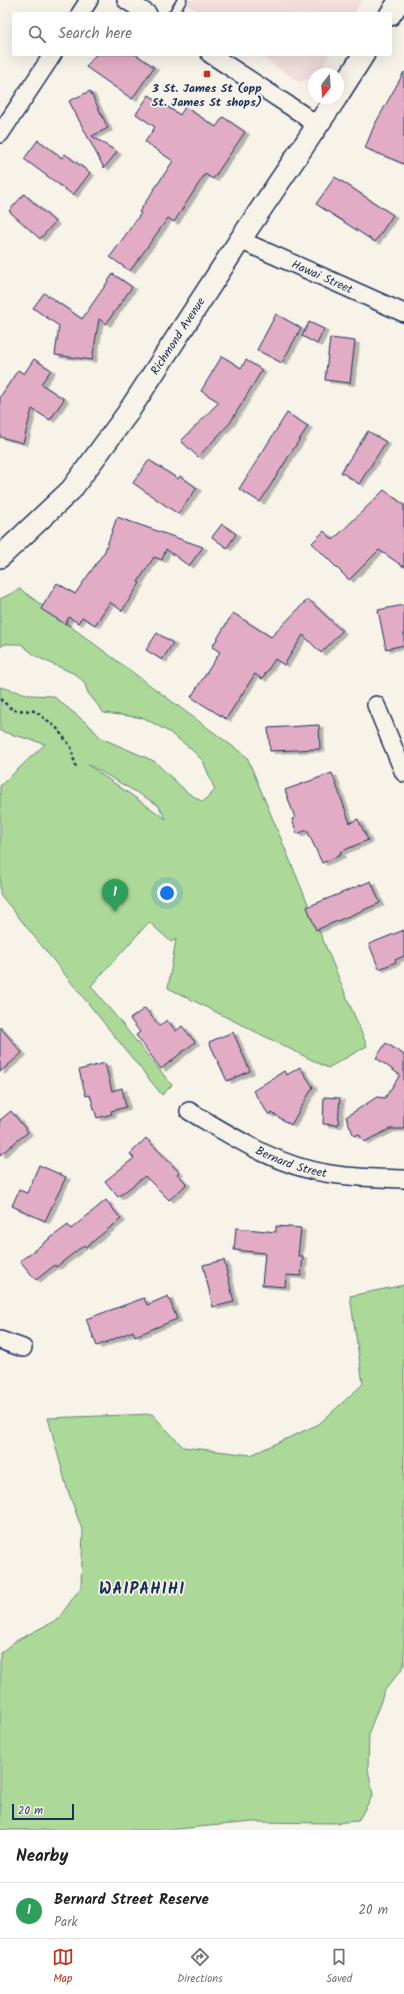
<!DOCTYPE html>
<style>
:root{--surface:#fff;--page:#f6f6f6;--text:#202124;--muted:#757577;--line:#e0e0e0;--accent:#c8321e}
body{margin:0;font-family:Kalam,sans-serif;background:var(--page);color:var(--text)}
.compass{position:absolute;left:308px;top:68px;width:36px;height:36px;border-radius:50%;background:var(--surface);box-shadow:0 4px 16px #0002;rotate:197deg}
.scale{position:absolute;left:12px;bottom:10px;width:62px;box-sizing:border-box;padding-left:4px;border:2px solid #1b2f5e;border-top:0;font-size:11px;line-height:14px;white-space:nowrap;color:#1b2f5e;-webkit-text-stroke:3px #f7f3e8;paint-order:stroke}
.you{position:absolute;left:167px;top:893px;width:14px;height:14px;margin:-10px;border:3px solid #fff;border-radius:50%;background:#1a73e8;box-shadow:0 0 0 6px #1a73e833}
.badge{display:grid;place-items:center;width:26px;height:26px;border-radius:50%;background:var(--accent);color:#fff;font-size:13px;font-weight:700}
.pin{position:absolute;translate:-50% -33px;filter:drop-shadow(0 1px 2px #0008)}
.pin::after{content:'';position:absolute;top:21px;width:14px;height:12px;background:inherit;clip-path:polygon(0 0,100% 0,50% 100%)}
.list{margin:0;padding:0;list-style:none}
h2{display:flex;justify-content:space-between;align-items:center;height:52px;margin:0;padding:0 16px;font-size:17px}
h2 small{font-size:13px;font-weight:400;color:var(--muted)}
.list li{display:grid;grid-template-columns:26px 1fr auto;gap:12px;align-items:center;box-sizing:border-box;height:56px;padding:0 16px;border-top:1px solid var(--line)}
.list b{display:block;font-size:15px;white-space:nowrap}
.list p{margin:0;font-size:13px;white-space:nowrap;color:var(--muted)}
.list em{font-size:13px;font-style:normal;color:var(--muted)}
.icon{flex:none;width:22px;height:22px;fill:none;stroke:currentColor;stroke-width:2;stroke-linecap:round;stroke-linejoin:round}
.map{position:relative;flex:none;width:404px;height:1830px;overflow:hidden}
.search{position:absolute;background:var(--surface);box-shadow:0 4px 16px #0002;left:12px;right:12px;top:12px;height:44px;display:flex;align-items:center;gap:10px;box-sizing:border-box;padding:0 14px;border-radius:4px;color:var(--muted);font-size:15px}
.sheet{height:108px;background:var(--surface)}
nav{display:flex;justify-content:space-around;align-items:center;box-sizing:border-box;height:56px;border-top:1px solid var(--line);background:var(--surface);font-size:11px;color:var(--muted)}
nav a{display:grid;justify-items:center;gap:2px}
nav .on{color:var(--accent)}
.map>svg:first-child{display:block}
.built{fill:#f1dedd}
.green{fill:#acd998;stroke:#64847b;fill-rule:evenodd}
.building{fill:#e2acc4;stroke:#1b2f5e;filter:url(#shadow)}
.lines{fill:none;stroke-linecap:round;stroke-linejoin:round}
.service-casing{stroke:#1b2f5e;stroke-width:11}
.minor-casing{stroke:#1b2f5e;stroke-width:20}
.tertiary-casing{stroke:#1b2f5e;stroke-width:24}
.path{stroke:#1b2f5e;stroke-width:2.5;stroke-dasharray:3 3;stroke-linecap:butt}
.service{stroke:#f7f3e8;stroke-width:8}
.minor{stroke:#f7f3e8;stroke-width:17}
.tertiary{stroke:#f7f3e8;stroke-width:21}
.poi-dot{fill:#c8321e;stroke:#f7f3e8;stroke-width:1.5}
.labels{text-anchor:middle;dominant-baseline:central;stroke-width:3.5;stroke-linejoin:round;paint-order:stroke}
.poi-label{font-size:12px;font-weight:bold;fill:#1b2f5e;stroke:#f7f3e8}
.street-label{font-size:12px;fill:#1b2f5e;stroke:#f7f3e8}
.district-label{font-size:16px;font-weight:bold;letter-spacing:1px;fill:#1b2f5e;stroke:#f7f3e8}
</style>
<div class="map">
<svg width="404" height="1830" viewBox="0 0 404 1830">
<defs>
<filter id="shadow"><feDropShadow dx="4.5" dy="2.5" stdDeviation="0" flood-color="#0004"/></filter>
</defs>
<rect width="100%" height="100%" fill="#f7f3e8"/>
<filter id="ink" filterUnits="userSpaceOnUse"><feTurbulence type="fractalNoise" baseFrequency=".025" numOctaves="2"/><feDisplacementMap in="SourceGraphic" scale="8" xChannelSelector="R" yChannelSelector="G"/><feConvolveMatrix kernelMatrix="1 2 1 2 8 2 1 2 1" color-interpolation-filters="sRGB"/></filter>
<g filter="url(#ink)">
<path class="built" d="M180 0H362L354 14H201Z
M258 54H330L318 74H314V78L299 82Z"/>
<path class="green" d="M20 589 247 757 367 1046 328 1068 168 988 176 939 171 942 149 922 91 986 172 1085 162 1095 0 894V786L45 744 0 731V687L31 695 53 696 90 726 101 738 154 761 188 793 203 802 215 790 203 761 190 748 169 732 144 718 104 713 88 693 84 682 75 674 37 657 21 644H5L0 647V599ZM88 764 158 805 166 819 88 765Z
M404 1285V1666L385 1690 369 1732 368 1769 373 1795 358 1821 333 1823 253 1822 165 1830H0V1653L14 1642 58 1619 81 1587 83 1532 67 1488 48 1418 152 1414 183 1447 251 1455 319 1424 363 1384 350 1296Z"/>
<path class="building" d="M96 54H135L154 67 132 99 86 67Z
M404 72V164L365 148 374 126Z
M90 91 108 128 92 136 117 152 104 168 69 101Z
M149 95 180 115 185 107 216 127 223 117 245 132 213 179 205 174 174 222 168 218 130 271 110 257 141 213 139 212 173 161 145 142 155 127 136 114Z
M38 140 62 158 65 154 90 173 73 195 24 159Z
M335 177 393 215 375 242 316 204Z
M24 194 55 222 40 239 9 211Z
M113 274 132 287 106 324 99 319 92 360 55 355 59 326 33 308 44 293 82 319Z
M276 314 301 328 282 363 257 350Z
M309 322 324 329 317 344 302 336Z
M330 338 355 341 350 383 325 380Z
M222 356 241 368 246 360 262 370 230 423 198 457 181 441 219 402 201 391Z
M34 359 51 370 41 384 64 399 50 420 32 409 23 443 0 437V397L18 370 24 374Z
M287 413 308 426 260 502 239 489Z
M368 431 386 442 359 484 341 472Z
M149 460 178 479 180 476 197 488 178 514 133 483Z
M384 490 404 505V567L379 550 349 580 312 543 324 531 333 540Z
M117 517 203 547 189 566 166 549 162 560 154 557 138 582 140 583 122 611 110 602 95 625 82 617 78 623 69 617 65 624 41 609 57 583 75 594 105 551Z
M222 524 236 534 227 548 212 537Z
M308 599 342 631 321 653 303 635 284 665 275 659 262 679 255 674 226 719 191 697 220 652 212 647 233 613 271 637Z
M404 605V645L386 649 378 610Z
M157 633 173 643 162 660 146 650Z
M319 725 320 749 270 751 268 728Z
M332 773 350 823 358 819 368 840 340 852 341 855 322 863 307 830 297 834 292 819 295 818 285 790Z
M371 881 380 903 316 930 307 907Z
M404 930V956L395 960 396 962 379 969 369 944Z
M145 1008 159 1026 167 1020 176 1031 182 1026 195 1042 161 1069 136 1035 140 1032 130 1019Z
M0 1027 22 1053 0 1072Z
M233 1032 250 1071 227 1081 209 1042Z
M386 1043 404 1055V1129H390L364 1142 359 1134 354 1136 346 1117 377 1097 385 1098 400 1075 376 1058Z
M105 1063 112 1091 122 1088 126 1107 111 1111 112 1114 97 1118 90 1095 86 1096 79 1070Z
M300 1067 313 1087 291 1125 272 1113 269 1115 253 1091 284 1071 287 1075Z
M324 1097 340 1098 338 1125 323 1124Z
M11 1111 28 1132 0 1155V1120Z
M146 1138 179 1172 177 1174 186 1183 185 1186 169 1200 145 1176 118 1197 105 1181 134 1158 130 1154Z
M39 1165 66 1177 45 1221 12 1206 19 1190 27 1193Z
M106 1200 121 1219 86 1247 84 1245 56 1267 55 1265 36 1280 20 1261 68 1225 71 1229Z
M276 1226 301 1228 298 1256H303L301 1276 286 1275 285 1287 262 1285 265 1253 234 1250 236 1228 276 1232Z
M224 1260 234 1302 213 1307 203 1265Z
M168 1296 177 1319 135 1336 133 1331 97 1346 86 1319 144 1298 147 1305Z"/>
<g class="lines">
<g class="service-casing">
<path id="service" d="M173 14 182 0"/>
</g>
<g class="minor-casing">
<g id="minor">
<path d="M126 0 148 14"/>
<path d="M80 14 89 0"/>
<path d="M210 54 302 114 317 127"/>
<path d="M0 134 53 54"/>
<path id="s1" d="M240 240 404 313"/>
<path d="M376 705 404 773"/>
<path id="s2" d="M189 1111C232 1136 275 1165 325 1173 351 1178 378 1178 404 1179"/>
<path d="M0 1340 23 1348"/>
</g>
</g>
<g class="tertiary-casing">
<g id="tertiary">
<path d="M390 15 400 0"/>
<path d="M338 95 364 54"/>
<path id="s3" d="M0 557 71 490 127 414 240 240 336 98"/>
</g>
</g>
<path class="path" d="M0 699 13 710 35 711 56 727 71 747 76 769"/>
<use href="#service" class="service"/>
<use href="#minor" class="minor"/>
<use href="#tertiary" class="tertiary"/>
</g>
</g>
<rect class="poi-dot" x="203" y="70" width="8" height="8" rx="2"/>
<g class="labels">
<g class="poi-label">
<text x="207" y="88">3 St. James St (opp<tspan x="207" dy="14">St. James St shops)</tspan></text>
</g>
<g class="street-label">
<text stroke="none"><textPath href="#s1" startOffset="90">Hawai Street</textPath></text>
<text stroke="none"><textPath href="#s3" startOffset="285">Richmond Avenue</textPath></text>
<text stroke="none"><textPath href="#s2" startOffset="115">Bernard Street</textPath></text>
</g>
<g class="district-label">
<text x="142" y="1589">WAIPAHIHI</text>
</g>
</g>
</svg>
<svg class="compass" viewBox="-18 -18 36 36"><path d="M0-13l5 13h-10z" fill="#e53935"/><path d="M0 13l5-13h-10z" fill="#757577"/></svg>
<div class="scale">20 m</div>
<div class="you"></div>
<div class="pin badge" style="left:115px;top:912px;background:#2e9e5b">1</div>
<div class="search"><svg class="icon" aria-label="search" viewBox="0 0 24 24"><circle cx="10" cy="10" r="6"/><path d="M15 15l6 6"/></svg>Search here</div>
</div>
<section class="sheet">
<h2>Nearby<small></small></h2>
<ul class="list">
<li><span class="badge" style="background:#2e9e5b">1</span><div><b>Bernard Street Reserve</b><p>Park</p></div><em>20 m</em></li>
</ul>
</section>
<nav>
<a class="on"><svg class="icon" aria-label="map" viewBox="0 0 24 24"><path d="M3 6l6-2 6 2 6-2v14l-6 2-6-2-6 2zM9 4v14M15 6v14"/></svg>Map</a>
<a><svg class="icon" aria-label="directions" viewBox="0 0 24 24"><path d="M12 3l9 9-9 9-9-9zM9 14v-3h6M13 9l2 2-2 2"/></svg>Directions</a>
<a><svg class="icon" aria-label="saved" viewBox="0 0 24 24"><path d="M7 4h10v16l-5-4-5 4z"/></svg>Saved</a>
</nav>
